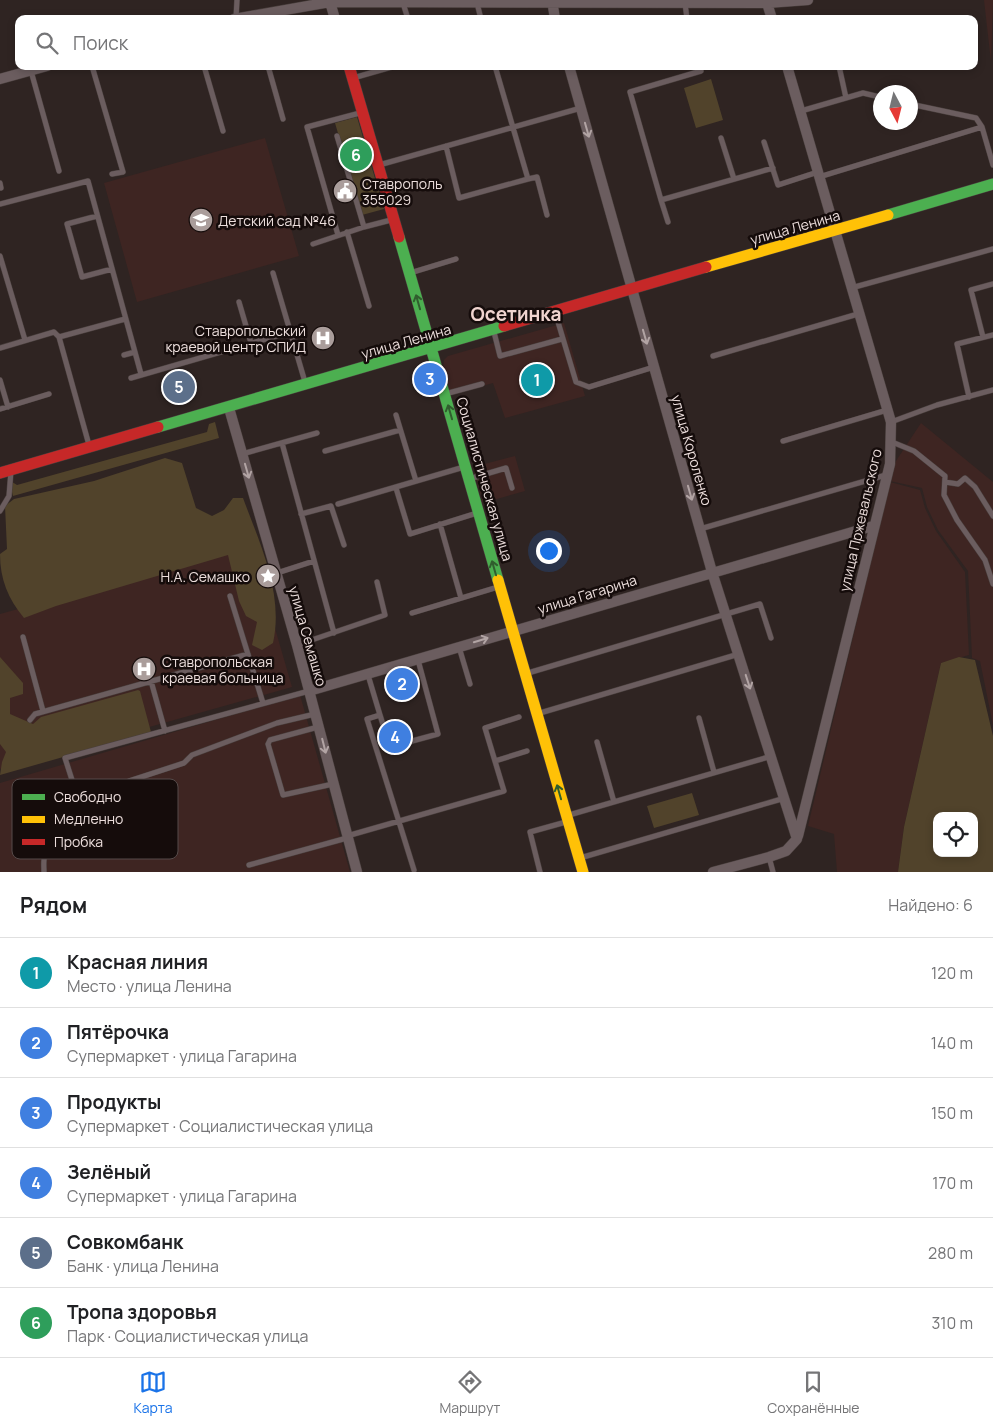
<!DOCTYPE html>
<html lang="ru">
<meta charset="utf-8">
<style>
:root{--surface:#fff;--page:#f2f2f2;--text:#202124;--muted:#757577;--line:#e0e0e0;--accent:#1a73e8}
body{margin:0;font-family:Manrope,sans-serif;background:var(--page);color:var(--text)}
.controls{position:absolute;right:15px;bottom:15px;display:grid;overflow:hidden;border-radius:10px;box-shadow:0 2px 8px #0003}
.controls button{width:45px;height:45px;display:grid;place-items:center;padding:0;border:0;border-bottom:1px solid var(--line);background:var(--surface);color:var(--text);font:25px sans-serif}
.compass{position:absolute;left:873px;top:85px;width:45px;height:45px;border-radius:50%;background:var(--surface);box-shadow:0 2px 8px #0003;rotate:173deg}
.you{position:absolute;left:548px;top:550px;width:18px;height:18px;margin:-12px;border:4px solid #fff;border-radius:50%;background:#1a73e8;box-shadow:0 0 0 8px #1a73e833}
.badge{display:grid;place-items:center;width:32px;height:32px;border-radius:50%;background:var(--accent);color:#fff;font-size:16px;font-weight:700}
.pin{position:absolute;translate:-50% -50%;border:2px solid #fff;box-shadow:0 1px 5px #0006}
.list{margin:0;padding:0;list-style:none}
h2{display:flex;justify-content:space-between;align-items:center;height:65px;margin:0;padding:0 20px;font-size:21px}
h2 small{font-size:16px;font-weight:400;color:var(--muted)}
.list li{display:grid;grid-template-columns:32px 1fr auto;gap:15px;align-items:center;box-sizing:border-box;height:70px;padding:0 20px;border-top:1px solid var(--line)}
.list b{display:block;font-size:19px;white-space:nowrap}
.list p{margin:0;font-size:16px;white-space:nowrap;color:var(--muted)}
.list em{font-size:16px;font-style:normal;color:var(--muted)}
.icon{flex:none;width:28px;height:28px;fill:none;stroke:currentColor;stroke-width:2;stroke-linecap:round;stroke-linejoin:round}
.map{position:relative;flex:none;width:993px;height:872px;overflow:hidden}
.search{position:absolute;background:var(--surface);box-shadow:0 2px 8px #0003;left:15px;right:15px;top:15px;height:55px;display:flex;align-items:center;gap:12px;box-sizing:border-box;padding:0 18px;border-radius:10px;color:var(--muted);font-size:19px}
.sheet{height:485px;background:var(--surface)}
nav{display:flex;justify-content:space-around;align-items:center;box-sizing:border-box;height:70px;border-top:1px solid var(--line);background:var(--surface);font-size:14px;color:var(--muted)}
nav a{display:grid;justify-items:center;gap:2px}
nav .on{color:var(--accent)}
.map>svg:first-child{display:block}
.built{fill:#3e2522}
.green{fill:#51432b;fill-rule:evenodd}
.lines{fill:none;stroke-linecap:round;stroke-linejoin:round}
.lane-casing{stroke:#493f3d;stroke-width:6}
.street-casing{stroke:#493f3d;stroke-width:11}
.fast-casing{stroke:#493f3d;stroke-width:12}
.slow-casing{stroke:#493f3d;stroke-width:12}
.jam-casing{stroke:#493f3d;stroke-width:12}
.lane{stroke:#6b5d5f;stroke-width:5}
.street{stroke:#6b5d5f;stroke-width:10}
.fast{stroke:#4caf50;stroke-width:11}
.slow{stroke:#ffc107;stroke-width:11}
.jam{stroke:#c62828;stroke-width:11}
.oneway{stroke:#b2a4a4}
.oneway2{stroke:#305e2e}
.labels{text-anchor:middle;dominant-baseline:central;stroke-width:5;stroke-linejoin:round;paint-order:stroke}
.poi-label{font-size:14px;fill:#ecdedc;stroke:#150c0b;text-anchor:start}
.street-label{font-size:14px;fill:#ecdedc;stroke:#150c0b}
.district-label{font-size:19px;font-weight:bold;fill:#f0d4cf;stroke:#150c0b}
.key{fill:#150c0b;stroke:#564b4a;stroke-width:1}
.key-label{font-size:14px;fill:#ecdedc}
</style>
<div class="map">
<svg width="993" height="872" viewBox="0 0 993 872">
<rect width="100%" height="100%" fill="#2f2422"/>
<path class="built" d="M984 0H993L991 62Z
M265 138 299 256 137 302 104 183Z
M564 323 585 396 505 418 493 383 450 395 443 369 444 360 448 356Z
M921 423 993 482V725L980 661 972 658 968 571 938 530 927 507 922 488 890 481 894 464Z
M515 456 525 491 483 503 473 467Z
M890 482 920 490 925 508 936 531 965 572 969 655 941 663 904 827 898 872H837L834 834 808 826Z
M251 545 292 687 0 769V614Z
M300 695 350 872H0V783Z"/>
<path class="green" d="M711 79 723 120 696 128 684 88Z
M357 117 384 209 362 215 335 123Z
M215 422 219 438 13 496 9 480 17 485 207 432 209 424Z
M165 458 182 463 196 508 212 516 224 510 233 498H243C260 544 284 594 273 643L262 650 252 645 257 622 246 616 239 601 228 555 56 606 24 618C8 599 0 579 0 554L7 549 5 506 14 499 94 481Z
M0 657 23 683V694L10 698V714L33 724 41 717 138 690 140 691 151 732 0 775 2 762 6 752 0 744Z
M959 657 975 660 993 736V872H898L904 827 941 663ZM937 816H974V853H937Z
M692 793 699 815 654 828 647 806Z"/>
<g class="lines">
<g class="lane-casing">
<path id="lane" d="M403 3 408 19
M477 3 481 19
M685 3 687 19
M236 18 237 0
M92 66 123 172 112 174
M204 66 223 131
M268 66 283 119
M839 66 846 98
M31 71 59 171
M353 78 395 66
M801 111 863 93 880 97
M982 127 993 165
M337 136 364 227 391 220
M721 138 734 179
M764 142 778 185 818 172
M446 146 459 198 528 179 495 66
M379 165 581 108
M819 177 982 127 976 118 910 104
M528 179 537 177 547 215
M0 183 1 188
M661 200 630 92 701 71 699 66
M0 204 88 181 141 374
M97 216 67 224 82 277 112 269
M668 222 661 200 773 168
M347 232 369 306
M338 235 307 127 360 113
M313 244 364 227
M0 256 25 340
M273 273 305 382
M410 273 456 259
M851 288 993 249
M239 302 251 343
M555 312 576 382 589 387 654 367
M494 332 500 356 562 339
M59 337 125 319
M983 337 971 290 993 284
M0 348 54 332 59 337 89 445
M124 355 135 352
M713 356 858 314
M131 378 290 332
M0 380 8 407
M445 394 482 384
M969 397 957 344 993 335
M0 409 49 394
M396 415 416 481
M891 422 937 405 993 390
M783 441 887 410
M892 442 914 451 945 476 944 495 957 520 985 560 993 584
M282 443 334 633
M325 451 400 430
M242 454 317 433
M469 479 506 468 512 488
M945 482 958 484 965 478 975 487 993 516
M396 488 410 534 477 513
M338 504 464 467
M0 511 9 496 11 471
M301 514 331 506 344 545
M440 524 461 598
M700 529 886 475
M277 573 314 561
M230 596 263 703
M412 613 498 587
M23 637 43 711
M297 645 385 615 377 582
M459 647 470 684
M528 673 760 604 771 638
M368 675 380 715 367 719 414 870
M151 681 165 731
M540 713 739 654
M380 715 390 747 438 734 418 660
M699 718 714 772
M30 720 35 714 248 654
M318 727 270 740 268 744 283 795 333 784
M597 742 614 802
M495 761 527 751
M73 783 65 758 309 691
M569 815 772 756
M347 836 504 791 485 728 519 717
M769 857 773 872
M580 858 785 798
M249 865 347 838
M44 872C44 867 43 860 45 856 53 838 106 830 125 825L134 817 125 786 129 781 184 763 192 755 277 723 315 714
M540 872 530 832 566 822"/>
</g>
<g class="street-casing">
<path id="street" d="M552 0 555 19
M330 2 335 19
M767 3 772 19
M234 19 330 2 767 3 808 0
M569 66 712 572 797 839
M787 66 891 422 890 464 798 836
M0 79 47 66
M229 408 297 645 357 872
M309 691 873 526
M713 872 769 857 786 851 797 839"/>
</g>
<g class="fast-casing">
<path id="fast" d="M888 215 993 184
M399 237 498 580
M158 427 504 326"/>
</g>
<g class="slow-casing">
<path id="slow" d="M706 267 888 215
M498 580 583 872"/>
</g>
<g class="jam-casing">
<path id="jam" d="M349 66 399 237
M504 326 706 267
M0 473 158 427"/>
</g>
<use href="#lane" class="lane"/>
<use href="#street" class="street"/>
<use href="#fast" class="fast"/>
<use href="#slow" class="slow"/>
<use href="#jam" class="jam"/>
</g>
<defs><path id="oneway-shaft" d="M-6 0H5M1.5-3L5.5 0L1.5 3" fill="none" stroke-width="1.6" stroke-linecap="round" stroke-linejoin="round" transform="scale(1.25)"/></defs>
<g class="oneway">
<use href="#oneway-shaft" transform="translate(587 130) rotate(74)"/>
<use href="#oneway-shaft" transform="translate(645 337) rotate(74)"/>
<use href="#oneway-shaft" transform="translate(247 471) rotate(74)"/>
<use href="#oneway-shaft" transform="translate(690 493) rotate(74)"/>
<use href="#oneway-shaft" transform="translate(481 640) rotate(-17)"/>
<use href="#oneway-shaft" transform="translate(748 682) rotate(72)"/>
<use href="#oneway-shaft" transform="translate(324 746) rotate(76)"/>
</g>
<g class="oneway2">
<use href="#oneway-shaft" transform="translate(418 302) rotate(-106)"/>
<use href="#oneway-shaft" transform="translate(450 412) rotate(-106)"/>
<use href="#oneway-shaft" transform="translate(494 568) rotate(-106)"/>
<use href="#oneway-shaft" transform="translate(559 792) rotate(-106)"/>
</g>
<defs>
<g id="civic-disc" transform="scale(1.25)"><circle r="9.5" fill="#aa9d9b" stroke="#150c0b"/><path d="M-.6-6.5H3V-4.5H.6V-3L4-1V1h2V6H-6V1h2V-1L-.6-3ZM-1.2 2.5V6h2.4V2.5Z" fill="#fff"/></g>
<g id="school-disc" transform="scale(1.25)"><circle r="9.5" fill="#aa9d9b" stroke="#150c0b"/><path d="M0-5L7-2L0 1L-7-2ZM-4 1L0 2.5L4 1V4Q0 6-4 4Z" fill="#fff"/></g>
<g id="hospital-disc" transform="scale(1.25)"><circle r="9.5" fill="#aa9d9b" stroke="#150c0b"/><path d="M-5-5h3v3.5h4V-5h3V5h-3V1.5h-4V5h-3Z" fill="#fff"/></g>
<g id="sight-disc" transform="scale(1.25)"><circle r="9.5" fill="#aa9d9b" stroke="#150c0b"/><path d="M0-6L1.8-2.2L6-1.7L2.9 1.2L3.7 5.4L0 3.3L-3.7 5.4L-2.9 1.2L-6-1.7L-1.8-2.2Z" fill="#fff"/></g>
</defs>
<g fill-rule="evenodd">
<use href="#civic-disc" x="345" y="191"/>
<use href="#school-disc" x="201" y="220"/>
<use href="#hospital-disc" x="323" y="338"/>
<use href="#sight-disc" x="268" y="576"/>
<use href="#hospital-disc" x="144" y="669"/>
</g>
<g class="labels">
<g class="poi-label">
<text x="362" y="183">Ставрополь<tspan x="362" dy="16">355029</tspan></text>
<text x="218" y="220">Детский сад №46</text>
<text x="306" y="330" text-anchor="end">Ставропольский<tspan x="306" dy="16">краевой центр СПИД</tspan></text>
<text x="250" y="576" text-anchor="end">Н.А. Семашко</text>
<text x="162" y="661">Ставропольская<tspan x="162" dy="16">краевая больница</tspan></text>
</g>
<g class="street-label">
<text transform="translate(795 227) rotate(-16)">улица Ленина</text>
<text transform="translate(406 341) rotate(-16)">улица Ленина</text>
<text transform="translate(692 450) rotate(74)">улица Короленко</text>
<text transform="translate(485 479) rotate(74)">Социалистическая улица</text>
<text transform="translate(860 520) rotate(-77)">улица Пржевальского</text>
<text transform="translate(587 594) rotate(-17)">улица Гагарина</text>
<text transform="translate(308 636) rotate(74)">улица Семашко</text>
</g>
<g class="district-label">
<text x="516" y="314">Осетинка</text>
</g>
</g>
<rect x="12" y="779" width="166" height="80" rx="8" class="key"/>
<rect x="22" y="794" width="23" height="6" fill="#4caf50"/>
<rect x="22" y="816" width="23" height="7" fill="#ffc107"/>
<rect x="22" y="839" width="23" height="6" fill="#c62828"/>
<g class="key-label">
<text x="54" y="802">Свободно</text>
<text x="54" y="824">Медленно</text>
<text x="54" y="847">Пробка</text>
</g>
</svg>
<div class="controls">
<button><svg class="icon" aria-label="locate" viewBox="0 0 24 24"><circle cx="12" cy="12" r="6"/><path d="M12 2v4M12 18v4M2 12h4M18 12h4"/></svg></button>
</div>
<svg class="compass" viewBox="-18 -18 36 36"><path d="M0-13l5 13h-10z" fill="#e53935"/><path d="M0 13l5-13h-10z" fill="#757577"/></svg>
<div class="you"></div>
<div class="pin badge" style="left:537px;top:380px;background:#0f9aa8">1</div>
<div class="pin badge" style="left:402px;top:684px;background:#3f7fe0">2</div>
<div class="pin badge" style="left:430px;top:379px;background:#3f7fe0">3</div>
<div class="pin badge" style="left:395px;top:737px;background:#3f7fe0">4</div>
<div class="pin badge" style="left:179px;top:387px;background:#5c6f8a">5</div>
<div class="pin badge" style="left:356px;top:155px;background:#2e9e5b">6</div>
<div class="search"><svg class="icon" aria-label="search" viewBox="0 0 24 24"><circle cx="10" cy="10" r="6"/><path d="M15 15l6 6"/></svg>Поиск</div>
</div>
<section class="sheet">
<h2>Рядом<small>Найдено: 6</small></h2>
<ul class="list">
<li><span class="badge" style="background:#0f9aa8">1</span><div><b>Красная линия</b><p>Место · улица Ленина</p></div><em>120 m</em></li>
<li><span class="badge" style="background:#3f7fe0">2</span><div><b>Пятёрочка</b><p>Супермаркет · улица Гагарина</p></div><em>140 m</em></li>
<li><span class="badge" style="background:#3f7fe0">3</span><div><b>Продукты</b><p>Супермаркет · Социалистическая улица</p></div><em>150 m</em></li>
<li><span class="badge" style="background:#3f7fe0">4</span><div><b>Зелёный</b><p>Супермаркет · улица Гагарина</p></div><em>170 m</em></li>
<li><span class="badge" style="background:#5c6f8a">5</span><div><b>Совкомбанк</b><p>Банк · улица Ленина</p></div><em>280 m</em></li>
<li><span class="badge" style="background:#2e9e5b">6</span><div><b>Тропа здоровья</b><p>Парк · Социалистическая улица</p></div><em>310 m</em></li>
</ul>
</section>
<nav>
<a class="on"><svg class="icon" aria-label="map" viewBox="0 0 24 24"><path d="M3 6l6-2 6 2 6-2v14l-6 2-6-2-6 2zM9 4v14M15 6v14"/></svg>Карта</a>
<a><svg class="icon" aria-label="directions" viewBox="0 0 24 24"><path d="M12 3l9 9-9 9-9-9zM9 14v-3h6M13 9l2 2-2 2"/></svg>Маршрут</a>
<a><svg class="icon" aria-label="saved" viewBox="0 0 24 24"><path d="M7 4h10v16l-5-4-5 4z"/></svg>Сохранённые</a>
</nav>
